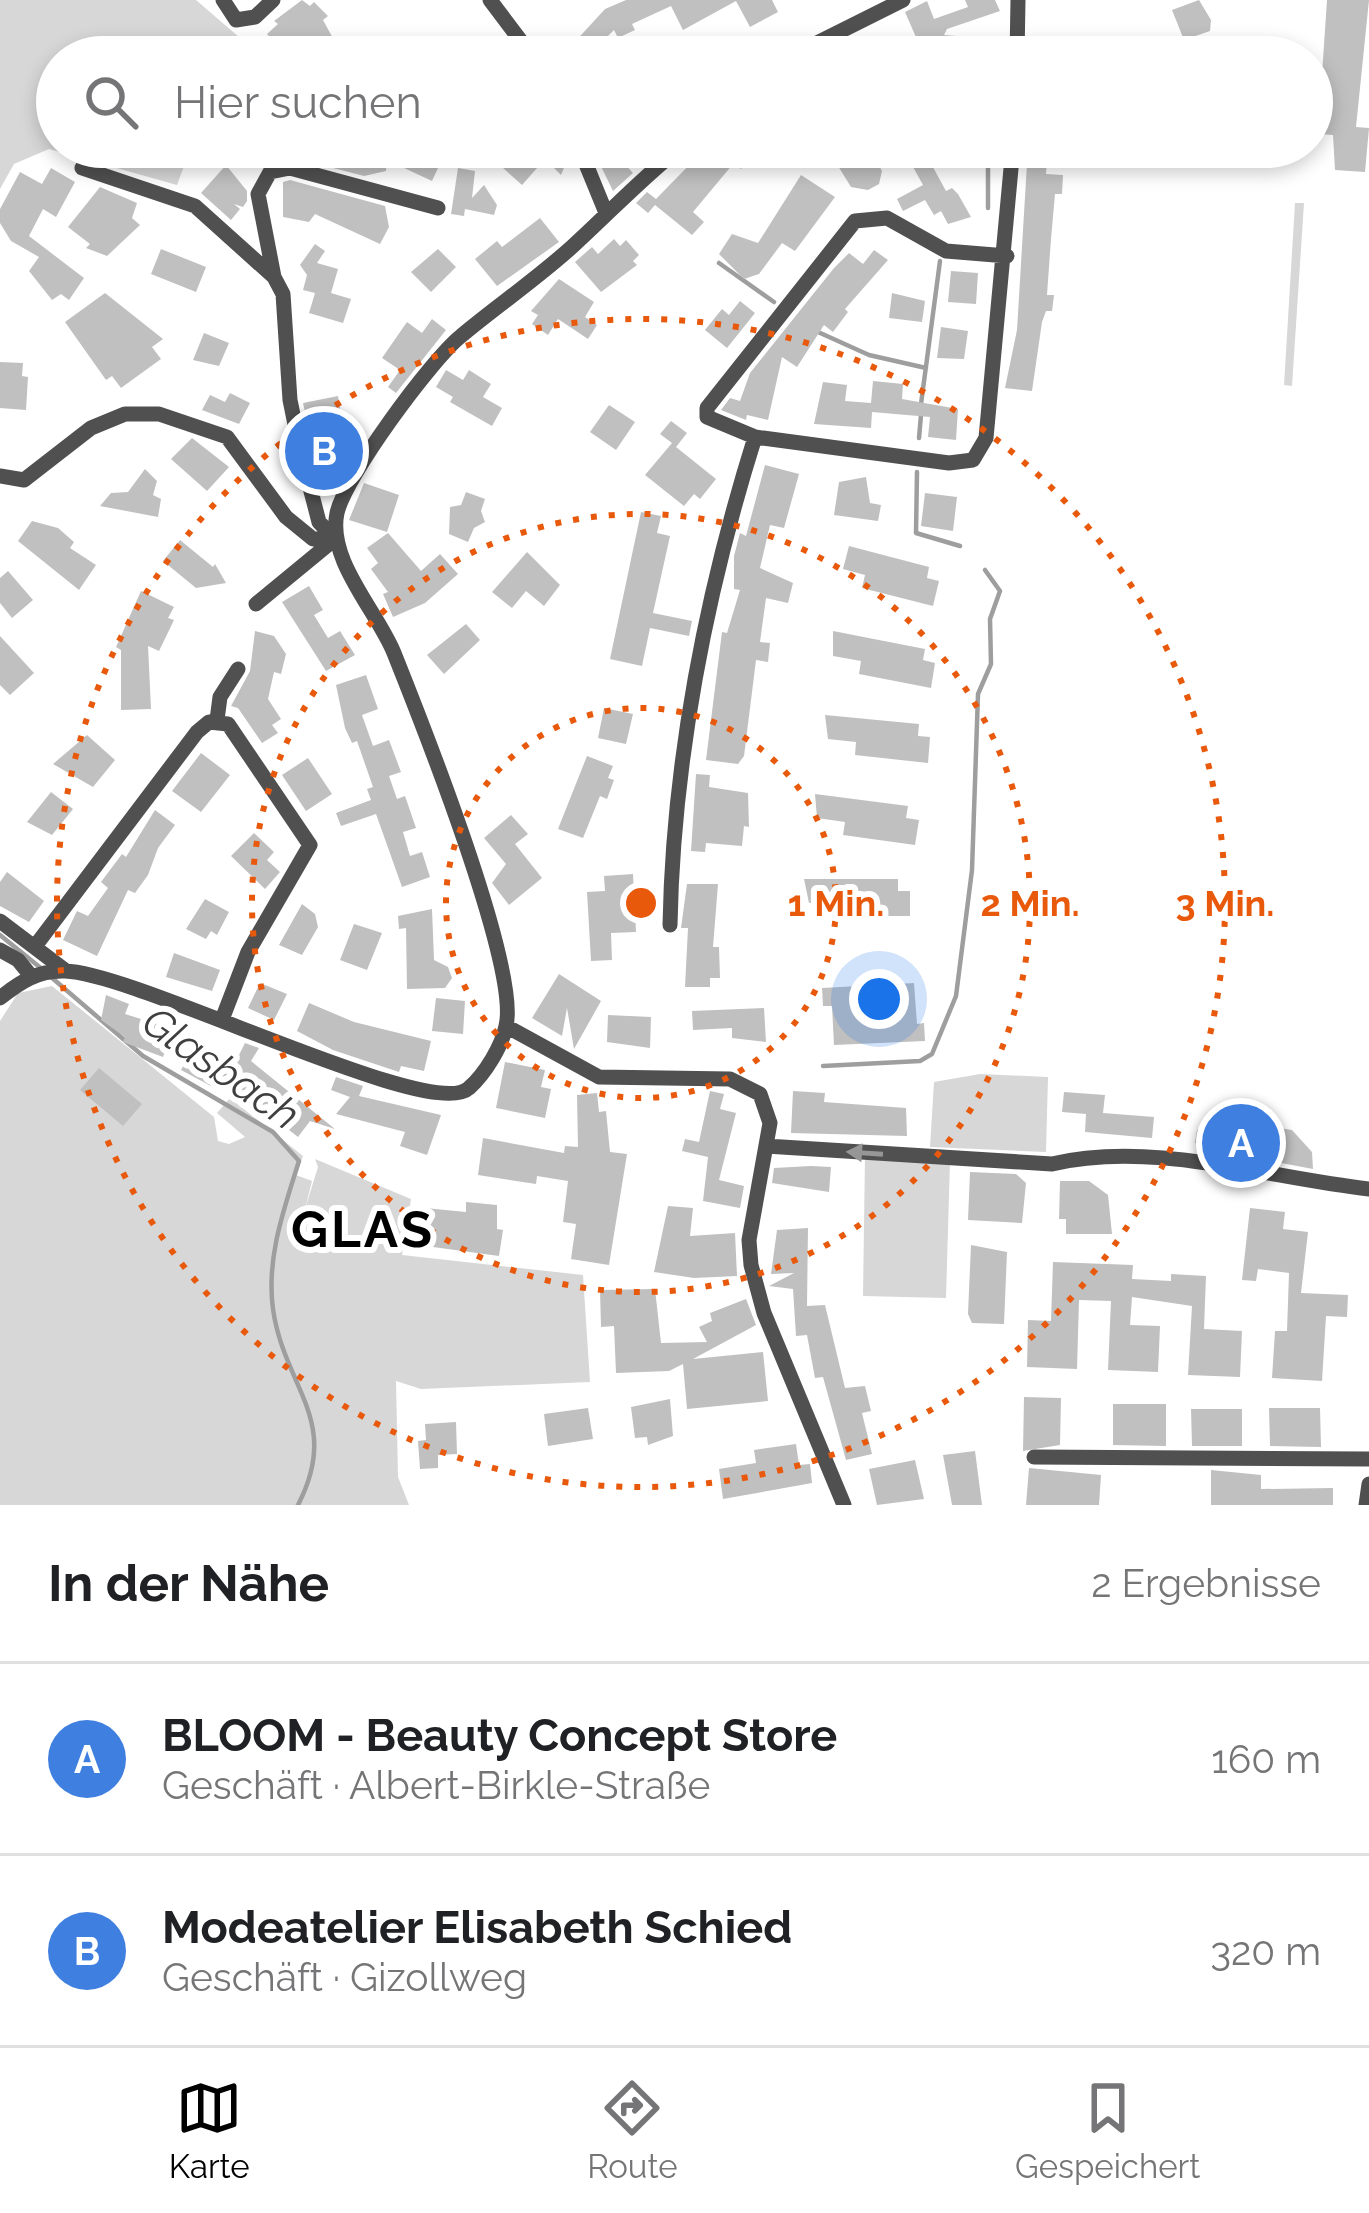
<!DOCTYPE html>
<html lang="de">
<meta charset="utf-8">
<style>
:root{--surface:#fff;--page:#f6f6f6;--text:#202124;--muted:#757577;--line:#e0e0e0;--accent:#000}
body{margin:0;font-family:Raleway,sans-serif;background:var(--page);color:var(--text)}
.you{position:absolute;left:879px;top:999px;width:42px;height:42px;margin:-30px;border:9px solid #fff;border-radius:50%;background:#1a73e8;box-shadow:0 0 0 18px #1a73e833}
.badge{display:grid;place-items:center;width:78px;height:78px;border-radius:50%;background:var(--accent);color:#fff;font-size:39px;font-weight:700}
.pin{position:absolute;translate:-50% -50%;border:6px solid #fff;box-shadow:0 3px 12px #0006}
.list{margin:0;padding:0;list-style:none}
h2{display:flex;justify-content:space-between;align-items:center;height:156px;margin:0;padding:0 48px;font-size:51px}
h2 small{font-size:39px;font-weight:400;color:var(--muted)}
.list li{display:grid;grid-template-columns:78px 1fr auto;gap:36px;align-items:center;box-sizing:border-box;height:192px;padding:0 48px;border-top:3px solid var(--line)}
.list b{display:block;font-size:45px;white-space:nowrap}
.list p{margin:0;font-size:39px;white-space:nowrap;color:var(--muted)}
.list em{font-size:39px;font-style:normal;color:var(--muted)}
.icon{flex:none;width:66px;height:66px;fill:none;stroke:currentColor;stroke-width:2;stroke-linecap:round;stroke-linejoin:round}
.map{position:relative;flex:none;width:1369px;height:1505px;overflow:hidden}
.search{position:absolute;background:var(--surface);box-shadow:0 6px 18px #0003;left:36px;right:36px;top:36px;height:132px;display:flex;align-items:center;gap:30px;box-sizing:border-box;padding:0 42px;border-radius:66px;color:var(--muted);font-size:45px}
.sheet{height:540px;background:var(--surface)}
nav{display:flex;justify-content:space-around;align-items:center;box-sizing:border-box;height:168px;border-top:3px solid var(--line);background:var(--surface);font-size:33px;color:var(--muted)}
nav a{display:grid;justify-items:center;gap:6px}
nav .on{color:var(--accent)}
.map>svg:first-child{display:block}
.green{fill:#d7d7d7}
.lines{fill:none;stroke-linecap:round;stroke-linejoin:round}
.stream{stroke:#9e9e9e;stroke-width:4.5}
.building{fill:#c0c0c0}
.minor{stroke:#505050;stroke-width:15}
.oneway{fill:#969696}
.ring{fill:none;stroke:#e8590c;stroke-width:6;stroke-dasharray:6 12}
.labels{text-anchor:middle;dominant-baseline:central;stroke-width:12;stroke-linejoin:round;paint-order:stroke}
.water-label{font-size:42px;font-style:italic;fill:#3f3f3f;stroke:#fff}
.district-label{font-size:51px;font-weight:bold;letter-spacing:3px;fill:#000;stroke:#fff}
.centre{fill:#e8590c;stroke:#fff;stroke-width:6}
.ring-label{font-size:36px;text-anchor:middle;font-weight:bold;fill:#e8590c;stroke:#fff;stroke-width:12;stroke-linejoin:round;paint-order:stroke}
</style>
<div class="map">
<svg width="1369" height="1505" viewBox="0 0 1369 1505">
<rect width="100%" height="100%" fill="#fff"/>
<path class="green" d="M0 0H196L262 57H57V147H191L177 185 49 149 14 164 0 189Z
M1295 203H1304L1292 386 1284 385Z
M52 986 214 1117 218 1141 229 1144 245 1137 217 1113 230 1098 303 1156 296 1175 312 1181 305 1209 318 1167 315 1159 411 1199 402 1255 583 1275 590 1382 421 1389 396 1381 398 1477 409 1505H0V1021L18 993Z
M980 1074 1048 1077 1046 1152 930 1147 934 1082Z
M865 1156 950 1161 946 1298 863 1296Z"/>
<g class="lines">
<path class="stream" d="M988 147V208
M719 263 774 302
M818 332 869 355 926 368
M921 404 940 261
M919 438 921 415
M917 472 916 533 960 546
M0 935 42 969
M51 977 143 1056 273 1132 299 1161C284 1209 266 1258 273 1309 284 1388 342 1420 298 1505
M823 1066 920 1061 932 1054 956 996 972 870 978 694 991 664 990 619 1000 591 985 570"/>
</g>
<path class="building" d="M302 0 310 6 314 2 328 16 323 20 334 40 323 57H289L267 34 278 24 274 21Z
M626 0H772L778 12 750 27 736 1 683 30 671 6 632 24 635 30 618 38 614 30 587 57H561L605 9Z
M965 0H995L1000 11 947 29 944 35 956 36 922 51 905 12 927 1 934 19 968 7Z
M1199 0 1211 20 1210 31 1184 40 1172 10Z
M1327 0H1369L1356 127 1369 128 1365 172 1335 170 1333 135 1318 134Z
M288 147 387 151 386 171 364 176 287 156Z
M410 147 444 155 432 181 402 167Z
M501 147H557L568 158 561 175 545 159 522 185 502 167 512 156Z
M605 147H632L620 159 633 173 613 191 596 156Z
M714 147H756L741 169 733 164 693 212 704 222 692 235 655 205 648 213 636 203 647 192 656 199 695 159 702 165Z
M802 147H869L882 171 879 184 868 190 851 187 830 153 815 162 801 153Z
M902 147H948L928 158 946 191 952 188 958 194 971 217 948 224 941 211 934 215 925 200 903 211 897 199 923 185Z
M1028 147H1048L1046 174 1063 175 1062 194H1055L1051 239 1047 295H1054L1052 311H1046L1042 322 1032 391 1005 388 1017 330Z
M226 165 247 191V201L243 207 234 204 240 209 231 220 201 193Z
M51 168 75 182 56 217 43 209 29 236 84 278 69 300 61 294 52 300 29 271 39 257 11 241 0 223V209L20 172 42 184Z
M458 168 475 171 472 198 484 185 497 205 494 215 465 209 464 216 451 214Z
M801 175 835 197 795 251 782 243 759 274 744 279 719 254 732 234 758 243Z
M290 180 385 206 389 227 380 244 315 214 309 222 283 217V182Z
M100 187 137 203 132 218 140 225 107 256 86 248 90 244 68 227Z
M540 218 559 242 497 286 475 259 497 241 502 247Z
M614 239 620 246 626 240 639 255 633 261 637 265 601 292 575 262 592 247 598 254Z
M315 244 325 251 317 263 338 269 331 293 351 299 343 323 309 313 315 293 303 290 307 275 300 265Z
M161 249 206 267 196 292 151 274Z
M438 249 456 267 431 292 411 272Z
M874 250 888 260 845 309 848 312 833 332 824 325 797 367 782 357 768 420 747 415 746 420 721 410 730 398 740 401 750 373 834 268 849 253 863 264Z
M951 271 978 273 976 304 948 302Z
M559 279 594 302 585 317 597 325 588 339 558 319 548 335 532 324 538 315 531 311Z
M105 293 163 339 152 347 161 359 121 388 112 376 106 380 65 322Z
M892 293 925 301 922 322 889 318Z
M740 301 755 313 727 348 705 330 722 309 729 315Z
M432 319 446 330 396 393 388 387 400 370 382 358 407 322 422 333Z
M941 327 968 331 964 359 937 358Z
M204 333 229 343 219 366 193 360Z
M0 362 23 363 22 376 28 377 26 410 0 408Z
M446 370 463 380 469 370 491 384 483 397 502 408 492 426 450 402 453 397 436 387Z
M873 381 903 384 902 399 958 409 956 440 928 437 930 417 872 412 871 428 814 424 823 382 847 385 845 401 871 403Z
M230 393 250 403 239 424 202 410 210 395 225 402Z
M338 396 349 461 317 466 303 403Z
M609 405 635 422 616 450 590 432Z
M671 421 687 433 676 447 716 479 700 499 694 494 684 506 645 475 672 443 660 434Z
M192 438 229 467 207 491 171 459Z
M765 465 799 474 784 528 770 525 760 568 793 583 788 603 766 598 760 642 770 643 768 662 756 660 744 756 738 764 706 760 722 632 727 633 740 590 734 589V556L740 533 746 536Z
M145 469 157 481 153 495 161 499 158 517 100 506 111 493 128 492Z
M866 477 870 503 881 505 878 521 834 515 839 482Z
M364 483 399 495 387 532 349 520Z
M466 492 485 499 481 511 485 522 474 528 468 542 449 534 450 507 461 505Z
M925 493 957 497 953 531 921 526Z
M641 512 661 516 657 533 670 536 653 613 692 621 689 636 650 628 642 666 610 659Z
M32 521 58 528 74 542 70 548 96 565 79 590 18 541Z
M388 533 421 571 440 554 458 574 425 603 393 617 383 594 388 592 371 569 378 563 367 548Z
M180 540 213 567 215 564 226 583 196 588 163 561Z
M849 546 929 567 927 578 939 581 933 606 862 588 865 575 843 569Z
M527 552 560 585 544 606 526 591 512 608 492 592Z
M8 571 33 600 12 618 0 603V578Z
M309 586 323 610 314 615 328 638 340 631 355 655 326 671 282 602Z
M141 591 174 607 168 618 174 620 159 651 148 646 151 709 121 710V650L116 647Z
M466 624 480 640 444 674 427 655Z
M255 631 274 636 286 654 281 674 274 672 268 699 281 719 272 725 278 733 262 743 238 708 231 706 250 671Z
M833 631 925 649 923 660 935 663 931 688 859 674 861 661 833 656Z
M0 636 34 673 10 695 0 685Z
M366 675 378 709 362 715 373 746 389 740 401 772 389 776 397 799 405 796 416 828 403 832 410 856 422 852 430 877 402 887 376 814 341 826 336 813 371 800 367 789 373 787 357 741 352 743 345 728 336 685Z
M604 708 633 714 626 744 598 738Z
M825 715 919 724 918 736 930 737 928 763 855 755 856 742 828 739Z
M87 735 115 760 93 787 53 764Z
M201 753 230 775 201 812 172 791Z
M587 756 613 766 608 778 614 780 607 799 600 796 583 838 558 829Z
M308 758 332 794 306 811 282 775Z
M696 774 710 775 709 787 748 793 749 827 744 826 742 846 706 843 705 852 691 851Z
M51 792 73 809 52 835 27 822Z
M815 794 908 806 906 818 919 820 915 845 843 835 845 822 817 818Z
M155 810 175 825 158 848 148 875 135 893 128 890 97 956 63 940 77 911 88 916 108 888 101 882 122 854 126 857Z
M511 815 528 834 515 844 542 878 509 905 492 883 506 864 484 838Z
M254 833 274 852 267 860 280 872 265 889 231 856Z
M7 872 44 901 29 922 0 906V882Z
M633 874 636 932 611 933 612 960 591 961 587 892 605 891 604 876Z
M804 879H898V891H910V916H837V903H809Z
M687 884H718L713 947H719L720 978H710V987H685L688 928H681Z
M205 899 229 912 217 935 211 931 206 939 186 929Z
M302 904 315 914 318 927 302 955 279 945Z
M432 909 434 960 448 967 452 978 445 988 407 989 406 928 399 929 398 916Z
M354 924 382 933 367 970 340 960Z
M174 953 220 970 212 991 166 977Z
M559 974 601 1001 574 1049 567 1008 562 1036 532 1018Z
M260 983 287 994 274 1020 248 1008Z
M914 983 917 1024 924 1023 925 1041 834 1045 832 1006H823L822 988Z
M106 995 129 1004 125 1014 173 1029 163 1057 123 1042 125 1037 101 1020Z
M436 998 465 1001 463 1034 432 1031Z
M309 1003 354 1022 431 1041 424 1071 401 1066 399 1072 333 1050 297 1031Z
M764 1008 766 1042 732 1038V1028L693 1030 692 1011Z
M608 1015 651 1017 650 1048 607 1042Z
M245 1043 259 1048 251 1061 335 1129 310 1121 298 1137 240 1092 214 1078 211 1086 181 1070 193 1047 233 1067Z
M505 1062 545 1070 541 1087 551 1089 545 1118 496 1108Z
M99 1068 142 1104 123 1126 80 1090Z
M336 1077 363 1086 359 1096 441 1115 427 1155 400 1146 405 1132 336 1114 350 1097 331 1090Z
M710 1091 724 1094 720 1109 736 1113 719 1180 744 1186 740 1208 703 1201 708 1157 682 1151 685 1139 699 1142Z
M793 1091 825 1093 824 1102 906 1108 907 1136 791 1133Z
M1064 1092 1105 1095 1103 1113 1154 1117 1152 1138 1085 1132 1086 1114 1062 1112Z
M597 1093 599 1112 606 1111 610 1152 627 1154 609 1265 571 1259 576 1224 563 1222 568 1181 537 1176 536 1184 478 1175 483 1138 564 1153 565 1146 578 1147 577 1095Z
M1214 1118 1292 1130 1312 1152 1313 1169 1276 1162 1277 1151 1195 1143 1197 1130Z
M811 1166 831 1167 829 1192 772 1183 774 1168Z
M970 1172 1016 1174 1026 1183 1022 1223 968 1220Z
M1060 1181H1089L1108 1195 1112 1234H1066V1219H1059Z
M466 1202 497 1205V1229L503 1230 499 1256 411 1244 416 1215 425 1208 466 1212Z
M668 1206 693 1208 690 1236 735 1233 737 1276 694 1278 654 1272Z
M1250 1208 1285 1212 1283 1229 1308 1232 1301 1293 1348 1295 1347 1317 1326 1316 1322 1381 1272 1378 1275 1331H1287L1289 1273 1258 1269 1256 1281 1242 1280Z
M808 1228 807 1306 825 1305 845 1388 865 1386 871 1411 862 1413 872 1454 846 1460 823 1377 815 1378 807 1335 796 1336 793 1289 769 1286 794 1273 771 1274 777 1230Z
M971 1245 1007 1252 1004 1324 972 1323 968 1314Z
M1053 1262 1133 1265 1132 1279 1171 1281V1274L1206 1276 1204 1329 1242 1331 1240 1377 1188 1375 1192 1306 1132 1297 1130 1325 1160 1326 1158 1372 1108 1370 1111 1301 1079 1300 1077 1369 1027 1367 1028 1320 1051 1321Z
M655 1289 661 1343 707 1342 699 1327 712 1321 710 1313 746 1299 756 1325 693 1359 763 1352 768 1401 687 1409 683 1364 669 1371 616 1373 614 1326 601 1327 600 1290Z
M1024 1397 1061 1398 1060 1445 1023 1451Z
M670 1399 673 1436 648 1445 647 1437 635 1438 631 1407Z
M1113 1404H1166V1446L1113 1445Z
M588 1408 593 1439 548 1446 544 1414Z
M1269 1408H1320L1321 1447 1270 1446Z
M1191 1409H1242V1446H1192Z
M456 1422 457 1454 438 1455V1468L420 1469 418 1441 426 1440 425 1424Z
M796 1444 799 1465 810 1464 812 1483 723 1499 719 1469 756 1463 754 1450Z
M975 1451 982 1505H952L943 1455Z
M915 1460 924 1499 877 1505 869 1469Z
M1029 1468 1101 1475 1099 1505H1026Z
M1211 1470 1261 1475V1489L1333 1488V1505H1211Z"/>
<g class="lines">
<path class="minor" d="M223 0 236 20 255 17 273 0
M490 0 533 57
M789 57 903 0
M1017 57 1018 0
M579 147 606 213
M789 150 790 147
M82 168 195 206 274 277 283 294 290 400 300 449 319 522 335 539
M1007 256 946 251 887 218 855 221 707 408V417L755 437 949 463 973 460 986 438 1013 147
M274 277 258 194 270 172 290 168 438 208
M0 476 24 480 91 428 125 414H159L227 437 286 517 313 539H335
M256 604 335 539
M217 720 220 697 238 669
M0 921 66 971
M670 925C673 762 706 593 755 437
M36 945 197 732 209 722 228 724 310 845 248 952 223 1017
M0 950 18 960 31 976
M0 998C20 982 38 970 65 971 138 973 431 1123 469 1088 485 1074 502 1046 506 1026 520 968 420 718 394 653 377 611 327 560 337 513 345 477 431 360 461 336 498 305 538 278 574 245 610 212 643 177 681 147
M506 1026 599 1077 730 1079 760 1094 770 1123 749 1240 751 1265 764 1313 844 1505
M766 1146 1052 1164C1152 1140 1268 1178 1369 1189
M1034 1457 1369 1459
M1366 1505 1369 1484"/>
</g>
<defs><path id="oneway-solid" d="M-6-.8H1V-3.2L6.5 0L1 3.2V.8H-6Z" transform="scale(3)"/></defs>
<use class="oneway" href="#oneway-solid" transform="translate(865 1153) rotate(-176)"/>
<g class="ring">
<circle cx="641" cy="903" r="195"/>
<circle cx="641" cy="903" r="389"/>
<circle cx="641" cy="903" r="584"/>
</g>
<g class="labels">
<g class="water-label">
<text transform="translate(221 1068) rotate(35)">Glasbach</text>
</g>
<g class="district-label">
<text x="363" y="1229">GLAS</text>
</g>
</g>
<circle cx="641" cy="903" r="18" class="centre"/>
<g class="ring-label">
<text x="836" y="916">1 Min.</text>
<text x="1030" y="916">2 Min.</text>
<text x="1225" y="916">3 Min.</text>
</g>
</svg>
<div class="you"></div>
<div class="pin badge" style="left:1241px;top:1143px;background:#3f7fe0">A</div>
<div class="pin badge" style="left:324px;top:451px;background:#3f7fe0">B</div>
<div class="search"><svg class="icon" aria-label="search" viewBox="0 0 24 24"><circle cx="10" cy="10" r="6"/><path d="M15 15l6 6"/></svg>Hier suchen</div>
</div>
<section class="sheet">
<h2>In der Nähe<small>2 Ergebnisse</small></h2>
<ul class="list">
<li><span class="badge" style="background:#3f7fe0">A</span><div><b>BLOOM - Beauty Concept Store</b><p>Geschäft · Albert-Birkle-Straße</p></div><em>160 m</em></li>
<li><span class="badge" style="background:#3f7fe0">B</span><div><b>Modeatelier Elisabeth Schied</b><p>Geschäft · Gizollweg</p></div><em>320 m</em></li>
</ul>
</section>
<nav>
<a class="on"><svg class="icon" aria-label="map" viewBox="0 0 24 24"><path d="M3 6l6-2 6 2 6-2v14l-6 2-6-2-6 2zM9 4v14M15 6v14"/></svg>Karte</a>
<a><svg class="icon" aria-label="directions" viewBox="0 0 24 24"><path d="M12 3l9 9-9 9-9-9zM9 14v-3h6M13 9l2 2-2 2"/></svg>Route</a>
<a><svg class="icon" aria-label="saved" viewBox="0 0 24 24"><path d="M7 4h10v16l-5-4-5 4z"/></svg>Gespeichert</a>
</nav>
